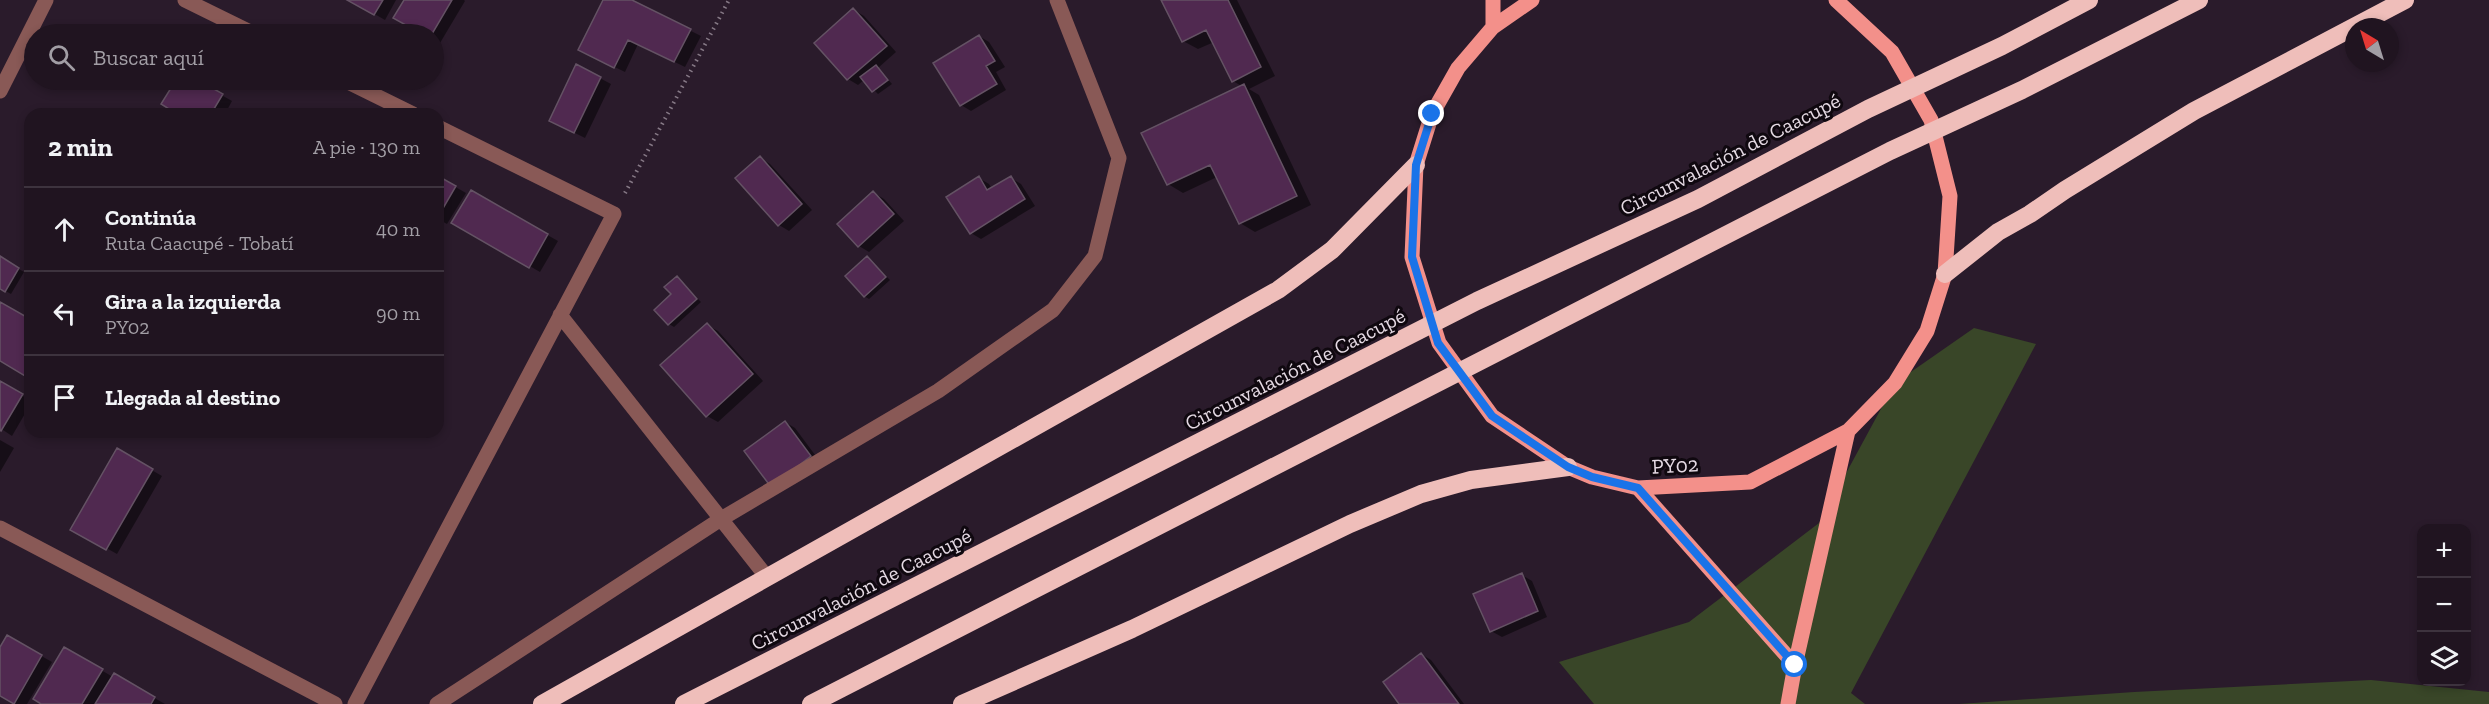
<!DOCTYPE html>
<html lang="es">
<meta charset="utf-8">
<style>
:root{--surface:#201420;--page:#281d29;--text:#f1f3f6;--muted:#a29ea5;--line:#3d333e}
body{margin:0;font-family:"Zilla Slab",serif;background:var(--page);color:var(--text)}
.controls{position:absolute;right:18px;bottom:18px;display:grid;overflow:hidden;border-radius:12px;box-shadow:0 3px 9px #0003}
.controls button{width:54px;height:54px;display:grid;place-items:center;padding:0;border:0;border-bottom:2px solid var(--line);background:var(--surface);color:var(--text);font:30px sans-serif}
.compass{position:absolute;left:2345px;top:18px;width:54px;height:54px;border-radius:50%;background:var(--surface);box-shadow:0 3px 9px #0003;rotate:322deg}
.stop{position:absolute;width:18px;height:18px;margin:-14px;border:4px solid #1a73e8;border-radius:50%;background:#fff}
.stop.end{background:#1a73e8;border-color:#fff;box-shadow:0 2px 6px #0008}
.list{margin:0;padding:0;list-style:none}
h2{display:flex;justify-content:space-between;align-items:center;height:78px;margin:0;padding:0 24px;font-size:26px}
h2 small{font-size:20px;font-weight:400;color:var(--muted)}
.list li{display:grid;grid-template-columns:39px 1fr auto;gap:18px;align-items:center;box-sizing:border-box;height:84px;padding:0 24px;border-top:2px solid var(--line)}
.list b{display:block;font-size:22px;white-space:nowrap}
.list p{margin:0;font-size:20px;white-space:nowrap;color:var(--muted)}
.list em{font-size:20px;font-style:normal;color:var(--muted)}
.icon{flex:none;width:33px;height:33px;fill:none;stroke:currentColor;stroke-width:2;stroke-linecap:round;stroke-linejoin:round}
.map{position:relative;flex:none;width:2489px;height:704px;overflow:hidden}
.search{position:absolute;background:var(--surface);box-shadow:0 3px 9px #0003;left:24px;top:24px;width:420px;height:66px;display:flex;align-items:center;gap:15px;box-sizing:border-box;padding:0 21px;border-radius:33px;color:var(--muted);font-size:22px}
.panel{position:absolute;background:var(--surface);box-shadow:0 3px 9px #0003;left:24px;top:108px;width:420px;height:330px;border-radius:18px}
.map>svg:first-child{display:block}
.green{fill:#394628}
.shadow{fill:#0007}
.building{fill:#502950;stroke:#645264;stroke-width:1.5}
.lines{fill:none;stroke-linecap:round;stroke-linejoin:round}
.path{stroke:#867986;stroke-width:4;stroke-dasharray:1.5 4.5;stroke-linecap:butt}
.minor{stroke:#895956;stroke-width:15}
.major{stroke:#f3908a;stroke-width:15}
.highway{stroke:#efbeba;stroke-width:18}
.route{stroke:#1a73e8;stroke-width:8}
.labels{text-anchor:middle;dominant-baseline:central;stroke-width:6;stroke-linejoin:round;paint-order:stroke}
.street-label{font-size:21px;fill:#e5dae4;stroke:#0f080f}
</style>
<div class="map">
<svg width="2489" height="704" viewBox="0 0 2489 704">
<rect width="100%" height="100%" fill="#2a1b2b"/>
<path class="green" d="M1974 328 2036 344 1851 693 1865 704H1594L1559 662 1689 622 1819 523 1895 383Z
M2371 680 2489 692V704H1959L2134 692Z"/>
<path class="shadow" d="M350 0H396L385 20Z
M406 0H464L465 1 440 43 434 39V34H425L395 17Z
M604 0H629L701 36 685 67 638 44 625 72 590 55Z
M1163 0H1237L1275 76 1249 89 1259 95 1311 205 1255 232 1240 223 1217 177 1183 193 1168 184 1243 87 1233 81 1214 42 1198 49 1183 41Z
M854 10 864 16 896 52 878 68 892 84 878 94 864 80 858 85 848 79Z
M979 36 989 42 1005 67 996 72 1006 90 971 111 961 105Z
M577 66 611 84 585 138 561 126Z
M177 80H195L232 101 225 114H180L163 104Z
M760 158 770 164 812 210 789 231 779 225Z
M438 177 466 193 447 224 438 219Z
M979 178 989 184 992 189 1011 178 1021 184 1035 206 981 239 971 233Z
M471 192 558 241 540 272 453 222Z
M874 193 884 199 904 221 869 252 859 246Z
M438 243 443 245 438 253Z
M867 257 890 280 869 299 864 296Z
M0 258 24 272 11 294 0 288Z
M677 278 701 302 674 327 669 324Z
M707 325 718 331 763 381 718 422 707 416Z
M0 383 30 400V405L12 436 0 428Z
M785 422 795 428 821 463 772 486Z
M0 440 14 448 0 472Z
M117 450 162 476 117 554 72 529Z
M1522 575 1532 581 1547 617 1502 637 1491 631Z
M8 637 52 662 27 704H16L0 695V650Z
M65 649 113 677 114 675 165 704H44Z
M1421 654 1431 660 1464 704H1401Z"/>
<path class="building" d="M347 0H383L374 15Z
M404 0H452L432 34H422L393 18Z
M603 0H632L691 29 674 62 628 40 614 68 578 50Z
M1161 0H1228L1261 67 1232 82 1206 30 1182 42Z
M853 8 887 46 847 80 814 43Z
M979 35 995 61 986 66 997 84 960 106 933 63Z
M576 64 601 77 574 133 549 121Z
M876 65 888 80 872 92 860 77Z
M176 80H198L223 94 211 114H177L161 104Z
M1244 84 1297 196 1239 224 1210 165 1167 185 1141 133Z
M760 156 802 204 778 226 735 178Z
M438 176 456 186 438 217Z
M979 176 987 190 1011 176 1025 199 970 234 946 197Z
M471 190 548 234 529 268 451 223Z
M873 191 894 214 858 247 837 224Z
M0 256 19 268 5 292 0 289Z
M867 256 886 277 864 297 845 276Z
M677 276 697 299 668 325 654 310 671 294 664 287Z
M0 302 30 319V379L0 361Z
M707 323 753 374 706 417 660 365Z
M0 381 23 394 1 431 0 430Z
M785 421 811 456 771 487 744 451Z
M117 448 153 469 106 550 70 530Z
M1522 573 1538 611 1490 632 1473 594Z
M7 635 42 655 14 704 0 696V647Z
M64 647 103 669 82 704H41L33 699Z
M1421 653 1459 704H1399L1383 682Z
M114 673 155 697 151 704H95Z"/>
<g class="lines">
<path class="path" d="M625 193 729 0"/>
<path class="minor" d="M185 0 254 34
M344 80 413 114
M0 91 46 0
M560 315 766 576
M0 528 335 704
M355 704 614 214 438 127
M437 704 721 519 938 391 1053 310 1095 256 1119 158 1057 0"/>
<path class="major" d="M1532 0 1493 27 1458 68 1432 114 1416 165 1412 257 1439 343 1492 416 1568 467 1592 477 1638 488 1750 482 1848 431 1895 383 1927 331 1945 274 1950 196 1931 120 1892 52 1836 0
M1493 27V0
M1638 488 1795 665
M1788 704 1795 665 1848 431"/>
<path class="highway" d="M1945 274 1998 232 2030 214 2065 190 2194 111 2405 0
M542 704 1278 290 1332 250 1416 165
M684 704 1477 301 1698 199 1868 109 2002 46 2089 0
M811 704 1890 151 2022 90 2199 0
M962 704 1132 629 1350 524 1421 494 1471 480 1568 467"/>
</g>
<g class="lines">
<path class="route" d="M1432 114 1416 165 1412 257 1438 343 1492 416 1568 467 1592 477 1638 488 1795 665"/>
</g>
<g class="labels">
<g class="street-label">
<text transform="translate(1730 154) rotate(-27)">Circunvalación de Caacupé</text>
<text transform="translate(1295 369) rotate(-27)">Circunvalación de Caacupé</text>
<text transform="translate(1675 465) rotate(-3)">PY02</text>
<text transform="translate(861 589) rotate(-27)">Circunvalación de Caacupé</text>
</g>
</g>
</svg>
<div class="controls">
<button>+</button>
<button>−</button>
<button><svg class="icon" aria-label="layers" viewBox="0 0 24 24"><path d="M12 4l9 5-9 5-9-5zM3 14l9 5 9-5"/></svg></button>
</div>
<svg class="compass" viewBox="-18 -18 36 36"><path d="M0-13l5 13h-10z" fill="#e53935"/><path d="M0 13l5-13h-10z" fill="#a29ea5"/></svg>
<div class="stop" style="left:1795px;top:665px"></div>
<div class="stop end" style="left:1432px;top:114px"></div>
<div class="search"><svg class="icon" aria-label="search" viewBox="0 0 24 24"><circle cx="10" cy="10" r="6"/><path d="M15 15l6 6"/></svg>Buscar aquí</div>
<section class="panel">
<h2>2 min<small>A pie · 130 m</small></h2>
<ul class="list">
<li><svg class="icon" aria-label="ahead" viewBox="0 0 24 24"><path d="M12 20V5M6 11l6-6 6 6"/></svg><div><b>Continúa</b><p>Ruta Caacupé - Tobatí</p></div><em>40 m</em></li>
<li><svg class="icon" aria-label="left" viewBox="0 0 24 24"><path d="M17 20v-9H6M10 6l-5 5 5 5"/></svg><div><b>Gira a la izquierda</b><p>PY02</p></div><em>90 m</em></li>
<li><svg class="icon" aria-label="arrive" viewBox="0 0 24 24"><path d="M6 21V4h12l-3 4 3 4H6"/></svg><div><b>Llegada al destino</b></div></li>
</ul>
</section>
</div>
